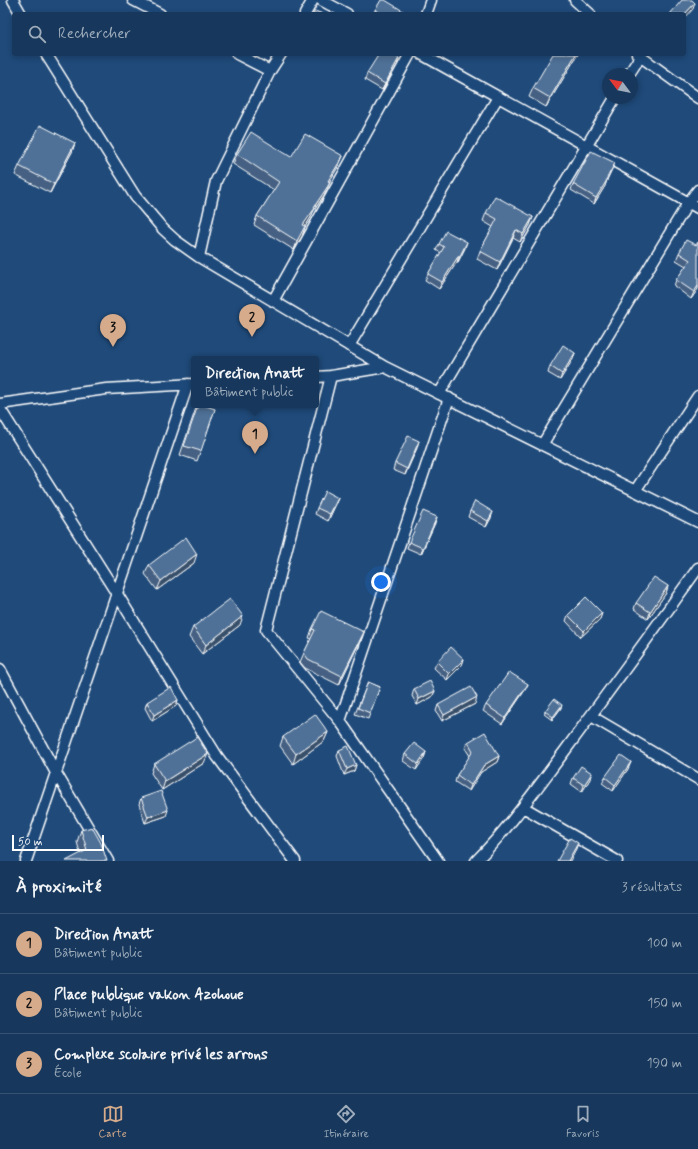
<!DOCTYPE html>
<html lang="fr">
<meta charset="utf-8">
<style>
:root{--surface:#17385c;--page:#244365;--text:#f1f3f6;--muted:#9eacbb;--line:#365272;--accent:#d6ab8b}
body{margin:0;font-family:Mynerve,sans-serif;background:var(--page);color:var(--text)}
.compass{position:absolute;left:602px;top:68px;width:36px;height:36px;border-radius:50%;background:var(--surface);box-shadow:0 2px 6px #0003;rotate:302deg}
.scale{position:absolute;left:12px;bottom:10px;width:92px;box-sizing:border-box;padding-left:4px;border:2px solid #fff;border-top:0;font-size:11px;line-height:14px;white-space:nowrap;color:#fff;-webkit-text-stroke:3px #1f4a7a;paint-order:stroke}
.you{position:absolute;left:381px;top:582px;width:14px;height:14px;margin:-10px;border:3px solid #fff;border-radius:50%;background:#1a73e8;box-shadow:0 0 0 6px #1a73e833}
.badge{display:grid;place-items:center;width:26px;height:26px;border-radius:50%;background:var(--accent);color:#111;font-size:13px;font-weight:700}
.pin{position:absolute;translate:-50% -33px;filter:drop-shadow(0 1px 2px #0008)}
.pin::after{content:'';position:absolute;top:21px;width:14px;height:12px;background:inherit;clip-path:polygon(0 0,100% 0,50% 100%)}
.popup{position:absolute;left:191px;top:356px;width:128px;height:52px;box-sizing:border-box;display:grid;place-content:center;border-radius:4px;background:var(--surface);filter:drop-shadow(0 1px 3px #0005);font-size:13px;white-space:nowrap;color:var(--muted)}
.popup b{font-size:15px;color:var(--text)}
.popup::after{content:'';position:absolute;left:50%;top:100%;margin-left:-8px;border:8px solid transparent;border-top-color:var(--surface)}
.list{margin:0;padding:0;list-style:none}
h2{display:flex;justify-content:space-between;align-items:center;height:52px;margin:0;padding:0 16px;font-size:17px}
h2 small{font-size:13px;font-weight:400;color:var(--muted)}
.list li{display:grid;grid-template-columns:26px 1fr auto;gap:12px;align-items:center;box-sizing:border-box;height:60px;padding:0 16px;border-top:1px solid var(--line)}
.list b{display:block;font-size:15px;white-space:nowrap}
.list p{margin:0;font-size:13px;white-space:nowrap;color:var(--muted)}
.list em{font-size:13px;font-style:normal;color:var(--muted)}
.icon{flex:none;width:22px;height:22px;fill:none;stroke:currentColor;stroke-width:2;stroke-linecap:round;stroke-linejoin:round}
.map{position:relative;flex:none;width:698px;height:861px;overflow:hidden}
.search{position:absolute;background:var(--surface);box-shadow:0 2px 6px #0003;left:12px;right:12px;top:12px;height:44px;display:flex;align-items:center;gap:10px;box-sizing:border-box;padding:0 14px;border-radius:4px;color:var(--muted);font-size:15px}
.sheet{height:232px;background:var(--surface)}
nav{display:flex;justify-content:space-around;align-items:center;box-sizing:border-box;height:56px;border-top:1px solid var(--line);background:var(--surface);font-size:11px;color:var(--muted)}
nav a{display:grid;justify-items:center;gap:2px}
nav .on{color:var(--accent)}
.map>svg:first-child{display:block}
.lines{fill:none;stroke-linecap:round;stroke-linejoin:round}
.minor-casing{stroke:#fff;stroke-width:13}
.minor{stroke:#1f4a7a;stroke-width:10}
.wall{fill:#456182;stroke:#fff}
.shaded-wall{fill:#384f6a;stroke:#fff}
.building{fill:#507197;stroke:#fff}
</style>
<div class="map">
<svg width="698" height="861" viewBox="0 0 698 861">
<rect width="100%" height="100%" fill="#1f4a7a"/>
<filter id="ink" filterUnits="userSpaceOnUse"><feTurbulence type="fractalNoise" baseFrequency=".025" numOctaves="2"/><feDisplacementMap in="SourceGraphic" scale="8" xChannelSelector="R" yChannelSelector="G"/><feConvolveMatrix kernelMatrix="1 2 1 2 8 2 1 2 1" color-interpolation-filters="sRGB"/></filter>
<g filter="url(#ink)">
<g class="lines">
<g class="minor-casing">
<path id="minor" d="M13 0 21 14
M133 0 160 14
M321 0 347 14
M575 0 590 14
M305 14 313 0
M426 14 431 0
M46 54 135 196 163 229 175 240 199 257 385 367
M237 54 270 71
M421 54 698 208
M637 54 698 98
M629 74 640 57
M199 257 216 181 270 71 281 54
M273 301 410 54
M349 346 498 97
M331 376 385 367 698 522
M316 377 331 376 266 630 340 721 438 861
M439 394 615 98
M0 404 106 389 194 384
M0 409 117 594 217 756 295 861
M542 445 688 203 698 190
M635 491 698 396
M0 669 56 773 108 861
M591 716 698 779
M340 721 449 398
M523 807 617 861
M26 861 188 384
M476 861C509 828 536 789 564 752 609 691 654 630 698 568"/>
</g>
<use href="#minor" class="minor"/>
</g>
<path class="wall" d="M375 10 408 14H373Z
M578 54 546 107 529 97 533 88Z
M397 65 382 90 365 80 367 73Z
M75 143 72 152 50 193 15 175 19 166Z
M237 154 291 157 343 156 339 165 329 182 326 192 313 212 311 217 305 227 302 236 294 250 254 225 257 216 274 190 233 164Z
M612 169 607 180 605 186 594 204 571 190 573 184Z
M486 213 533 217 530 225 520 242 513 238 497 270 477 259 480 251 493 227 483 221Z
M439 244 465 248 458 262H457L439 289 425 280 428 274 441 253 436 250Z
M696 245 698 289 691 299 674 286 676 280 686 266 676 260 679 253Z
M575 353 573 359 560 380 548 373 550 366Z
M197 405 215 409 197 461 180 455Z
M417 448 405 475 393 470 395 463Z
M338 498 336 504 328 521 315 514 317 508Z
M470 511 491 518 486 527 468 517Z
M435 523 421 554 407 548 409 542Z
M194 563 157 590 145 574 149 565Z
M668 586 666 593 648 619 634 609 636 603Z
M602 613 600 619 581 637 566 621 568 615Z
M240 625 202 654 189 637 193 627Z
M312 629 360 641 339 685 305 668 300 662 304 653 311 639 309 638Z
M464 659 462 665 447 680 434 668 437 662Z
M368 682 380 687 368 719 355 714Z
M528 684 525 690 502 724 483 711 486 705Z
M414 689 435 691 432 697 417 705 412 696Z
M178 700 176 706 152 721 145 708 147 702Z
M475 704 442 721 436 711 438 705Z
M561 708 552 720 544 714 545 711Z
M328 732 324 741 293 764 280 746 283 737Z
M468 742 499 756 497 762 481 772 469 791 455 782 457 775 470 756 465 748Z
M339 750 356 765 354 771 344 775 337 756Z
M426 752 424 758 416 770 403 761 405 754Z
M631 762 628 769 613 791 602 783 605 777Z
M204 763 162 790 151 773 154 764Z
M573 778 590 779 582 792 571 784Z
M141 798 166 816 145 823 139 804Z
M81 830 107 861 80 853 77 842Z"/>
<path class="shaded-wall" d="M695 3 693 9 684 19V15Z
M576 54H578L546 107 550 98Z
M399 58 397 65 382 90 385 84Z
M75 143 72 152 50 193 54 184Z
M343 156 339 165 324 191 328 181Z
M615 163 605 183 607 180 605 186 594 204 596 198Z
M330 182 326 192 313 212 311 217 305 227 302 236 294 250 303 225Z
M533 217 530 225 520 242 523 234Z
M516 230 513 238 497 270 500 262Z
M467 242 465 248 458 262 460 256Z
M459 255 457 262 439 289 442 282Z
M698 286V289L691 299 694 292Z
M575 353 573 359 560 380 562 374Z
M419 441 417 448 405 475 407 469Z
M338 498 336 504 328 521 330 514Z
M493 512 491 518 486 527 488 521Z
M437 517 435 523 421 554 423 548Z
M197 554 194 563 157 590 161 581Z
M668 586 666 593 648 619 650 612Z
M602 613 600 619 581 637 584 631Z
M243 616 240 625 202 654 206 645Z
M364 632 360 641 339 685 342 676Z
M464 659 462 665 447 680 449 674Z
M528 684 525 690 502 724 505 718Z
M435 691 432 697 417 705 419 699Z
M477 697 475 704 442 721 444 715Z
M178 700 176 706 152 721 154 715Z
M562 705 561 708 552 720 553 717Z
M328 732 324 741 293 764 296 754Z
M426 752 424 758 416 770 418 764Z
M208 754 204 763 162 790 165 781Z
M499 756 497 762 481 772 469 791 471 785 484 765Z
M631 762 628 769 613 791 615 785Z
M356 765 354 771 344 775 347 769Z
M592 773 590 779 582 792 584 785Z
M168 810 166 816 145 823 148 817Z
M578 843 576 849 570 861H568Z"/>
<path class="building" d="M381 0H385L408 14H382L375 10Z
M682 0H692L695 3 684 15V14H670Z
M315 11 323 14H313Z
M379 54H392L399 58 385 84 367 73Z
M553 54H576L550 98 533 88Z
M40 125 75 143 54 184 19 166Z
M251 132 291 157 305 134 343 156 328 181 330 182 328 186 314 207 315 208 303 225 305 226 297 241 257 216 279 182 237 154Z
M591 151 615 163 606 180H607L596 198 573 184Z
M495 196 533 217 523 234 516 230 500 262 480 251 497 219 486 213Z
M446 231 467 242 460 256 459 255 442 282 428 274 444 247 439 244Z
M686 240 696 245 698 242V286L694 292 676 280 690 260 679 253Z
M563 345 575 353 562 374 550 366Z
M198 405H203L215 409 201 451 184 446Z
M408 436 419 441 407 469 395 463Z
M325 491 338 498 330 514 317 508Z
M475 501 493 512 488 521 470 511Z
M423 511 437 517 423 548 409 542Z
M186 537 197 554 161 581 149 565Z
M654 577 668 586 650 612 636 603Z
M586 597 602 613 584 631 568 615Z
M230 599 243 616 206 645 193 627Z
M321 611 364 632 342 676 308 659 304 653 315 630 312 629Z
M451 647 464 659 449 674 437 662Z
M509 672 528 684 505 718 486 705Z
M430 681 435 691 419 699 414 689Z
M368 682 380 687 370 713 358 708Z
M171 687 178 700 154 715 147 702Z
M471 687 477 697 444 715 438 705Z
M554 699 562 705 553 717 545 711Z
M315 714 328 732 296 754 283 737Z
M485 732 499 756 484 765 471 785 457 775 473 751 468 742Z
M197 737 208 754 165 781 154 764Z
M414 743 426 752 418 764 405 754Z
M348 746 356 765 347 769 339 750Z
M621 755 631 762 615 785 605 777Z
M581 766 592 773 584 785 573 778Z
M161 791 168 810 148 817 141 798Z
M92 827 101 843 107 861H66L87 850 81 830Z
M570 838 578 843 568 861H557Z"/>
</g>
</svg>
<svg class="compass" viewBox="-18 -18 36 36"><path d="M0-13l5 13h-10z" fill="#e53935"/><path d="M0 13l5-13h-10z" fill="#9eacbb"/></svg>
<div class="scale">50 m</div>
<div class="you"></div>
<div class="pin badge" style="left:255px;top:454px">1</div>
<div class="popup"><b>Direction Anatt</b>Bâtiment public</div>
<div class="pin badge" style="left:252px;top:337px">2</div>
<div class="pin badge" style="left:113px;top:347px">3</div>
<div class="search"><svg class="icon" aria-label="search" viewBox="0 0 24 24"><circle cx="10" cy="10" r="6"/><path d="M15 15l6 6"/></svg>Rechercher</div>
</div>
<section class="sheet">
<h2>À proximité<small>3 résultats</small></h2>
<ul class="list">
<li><span class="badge">1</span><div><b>Direction Anatt</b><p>Bâtiment public</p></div><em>100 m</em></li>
<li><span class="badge">2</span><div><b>Place publique vakon Azohoue</b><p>Bâtiment public</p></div><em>150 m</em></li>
<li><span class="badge">3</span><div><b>Complexe scolaire privé les arrons</b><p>École</p></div><em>190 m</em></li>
</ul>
</section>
<nav>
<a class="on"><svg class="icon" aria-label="map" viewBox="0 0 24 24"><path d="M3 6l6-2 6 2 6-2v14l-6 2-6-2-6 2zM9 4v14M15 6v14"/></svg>Carte</a>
<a><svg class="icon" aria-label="directions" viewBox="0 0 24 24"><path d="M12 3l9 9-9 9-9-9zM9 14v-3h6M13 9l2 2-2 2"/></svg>Itinéraire</a>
<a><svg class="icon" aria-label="saved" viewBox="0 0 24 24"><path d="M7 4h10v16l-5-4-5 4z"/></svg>Favoris</a>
</nav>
